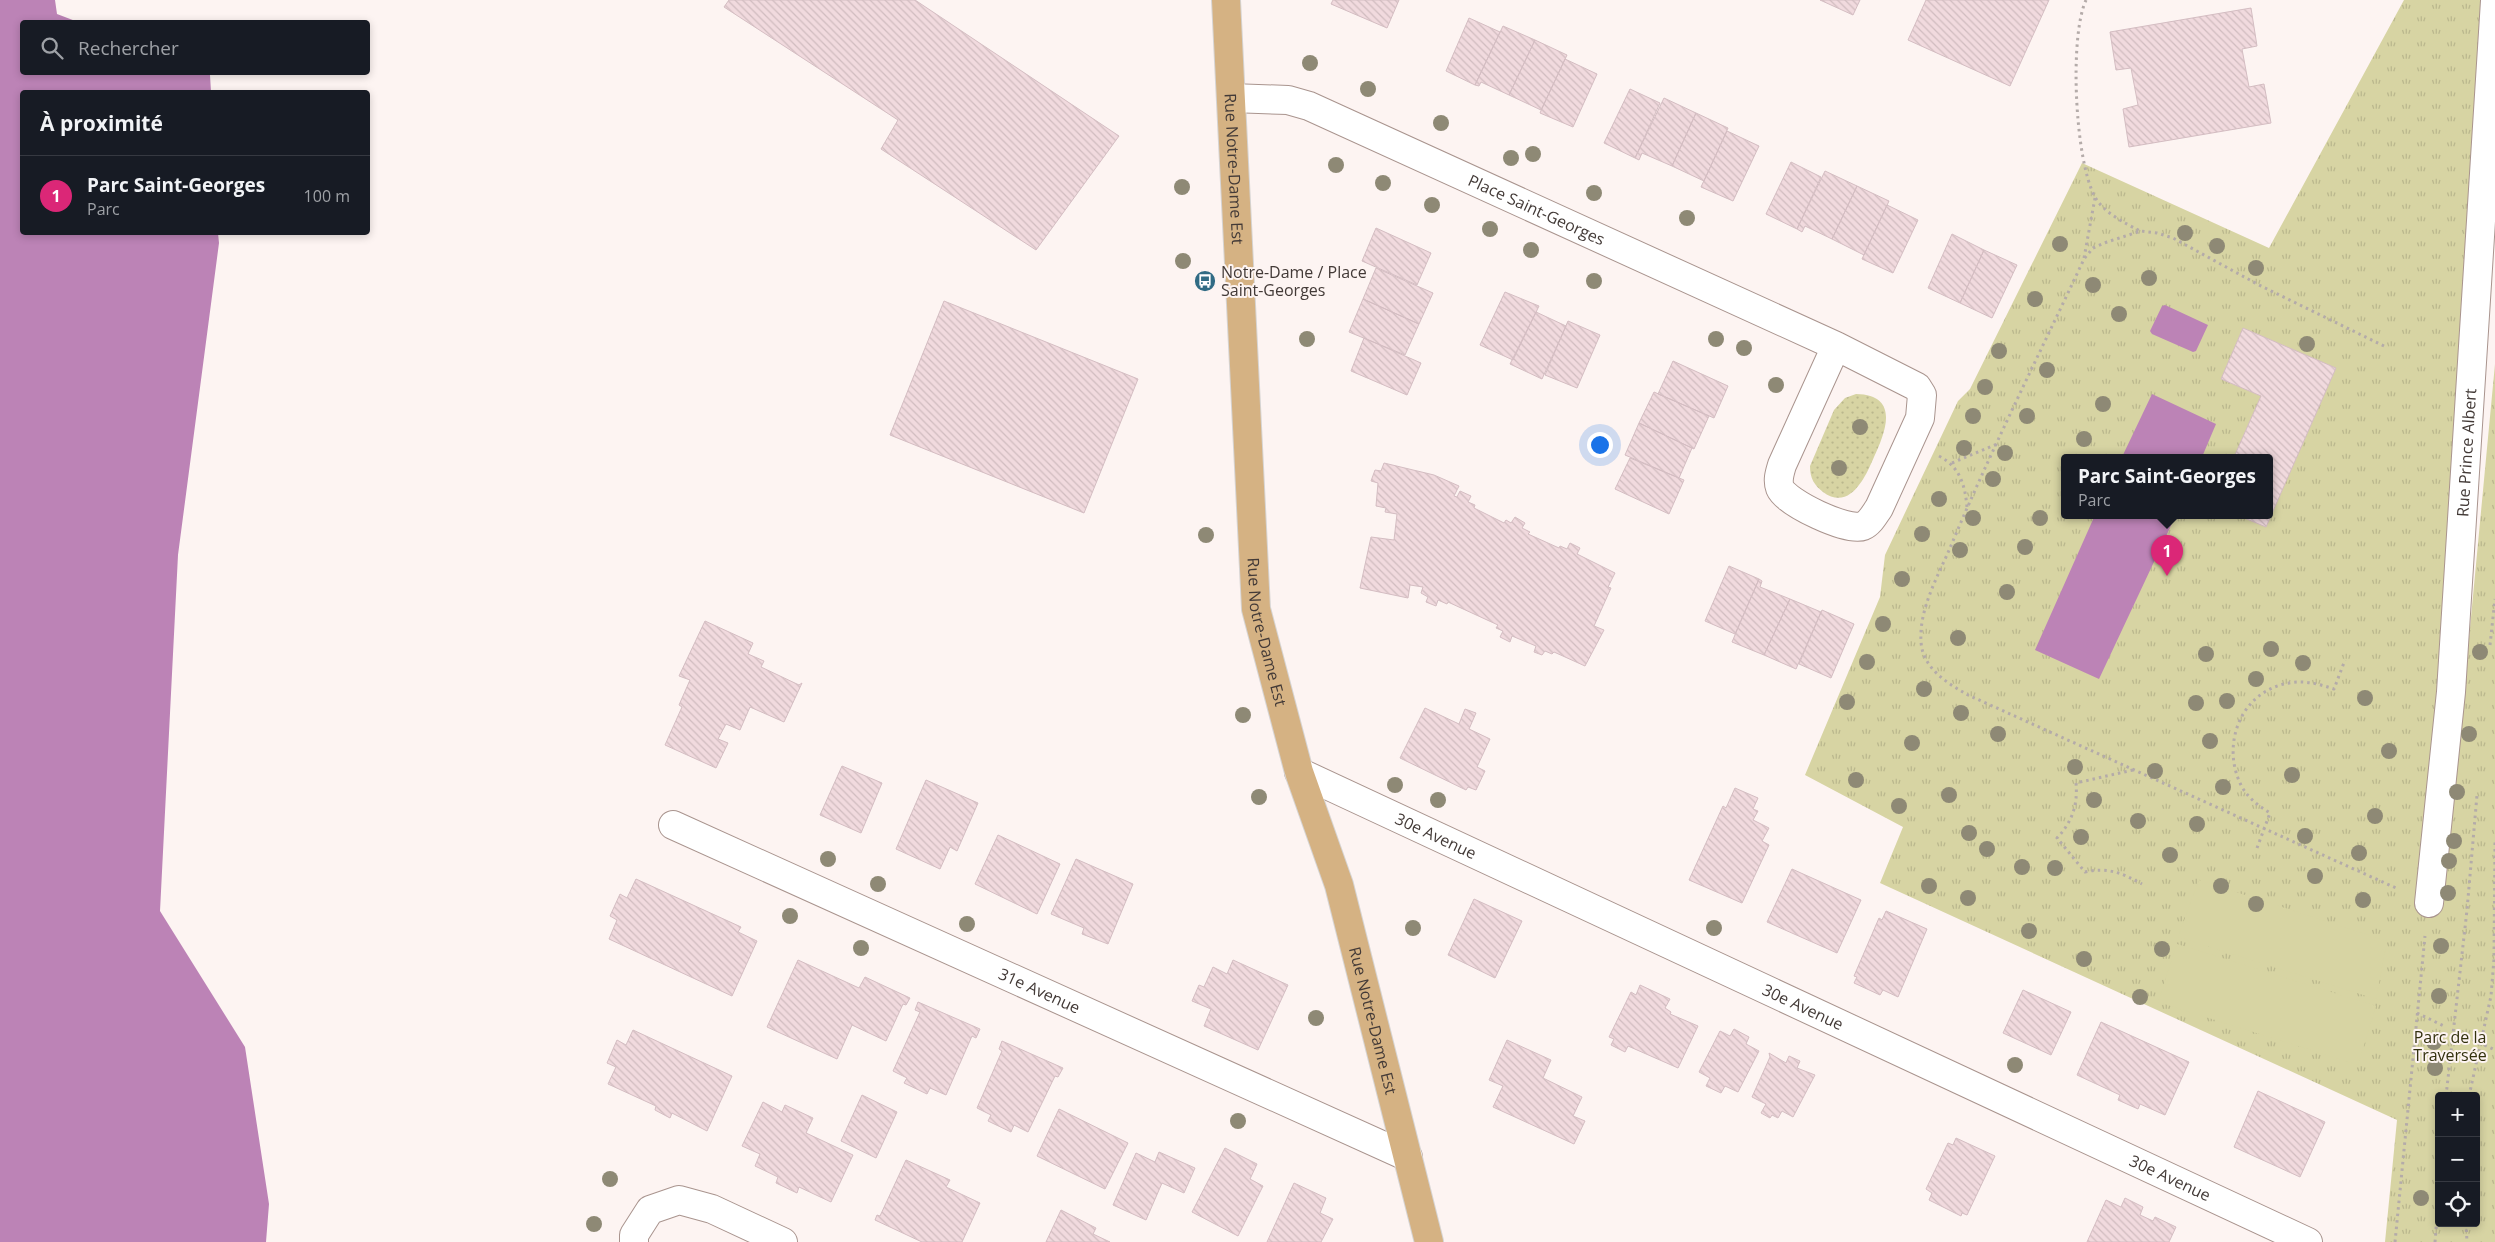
<!DOCTYPE html>
<html lang="fr">
<meta charset="utf-8">
<style>
:root{--surface:#171b24;--page:#20242c;--text:#f1f3f6;--muted:#9ea1a6;--line:#363941;--accent:#db2777}
body{margin:0;font-family:"Open Sans",sans-serif;background:var(--page);color:var(--text)}
.controls{position:absolute;right:15px;bottom:15px;display:grid;overflow:hidden;border-radius:5px;box-shadow:0 2px 8px #0003}
.controls button{width:45px;height:45px;display:grid;place-items:center;padding:0;border:0;border-bottom:1px solid var(--line);background:var(--surface);color:var(--text);font:25px sans-serif}
.you{position:absolute;left:1599px;top:444px;width:18px;height:18px;margin:-12px;border:4px solid #fff;border-radius:50%;background:#1a73e8;box-shadow:0 0 0 8px #1a73e833}
.badge{display:grid;place-items:center;width:32px;height:32px;border-radius:50%;background:var(--accent);color:#fff;font-size:16px;font-weight:700}
.pin{position:absolute;translate:-50% -41px;filter:drop-shadow(0 1px 2px #0008)}
.pin::after{content:'';position:absolute;top:26px;width:18px;height:15px;background:inherit;clip-path:polygon(0 0,100% 0,50% 100%)}
.popup{position:absolute;left:2061px;top:454px;width:212px;height:65px;box-sizing:border-box;display:grid;place-content:center;border-radius:5px;background:var(--surface);filter:drop-shadow(0 1px 4px #0005);font-size:16px;white-space:nowrap;color:var(--muted)}
.popup b{font-size:19px;color:var(--text)}
.popup::after{content:'';position:absolute;left:50%;top:100%;margin-left:-10px;border:10px solid transparent;border-top-color:var(--surface)}
.list{margin:0;padding:0;list-style:none}
h2{display:flex;justify-content:space-between;align-items:center;height:65px;margin:0;padding:0 20px;font-size:21px}
h2 small{font-size:16px;font-weight:400;color:var(--muted)}
.list li{display:grid;grid-template-columns:32px 1fr auto;gap:15px;align-items:center;box-sizing:border-box;height:80px;padding:0 20px;border-top:1px solid var(--line)}
.list b{display:block;font-size:19px;white-space:nowrap}
.list p{margin:0;font-size:16px;white-space:nowrap;color:var(--muted)}
.list em{font-size:16px;font-style:normal;color:var(--muted)}
.icon{flex:none;width:28px;height:28px;fill:none;stroke:currentColor;stroke-width:2;stroke-linecap:round;stroke-linejoin:round}
.map{position:relative;flex:none;width:2495px;height:1242px;overflow:hidden}
.search{position:absolute;background:var(--surface);box-shadow:0 2px 8px #0003;left:20px;top:20px;width:350px;height:55px;display:flex;align-items:center;gap:12px;box-sizing:border-box;padding:0 18px;border-radius:5px;color:var(--muted);font-size:19px}
.panel{position:absolute;background:var(--surface);box-shadow:0 2px 8px #0003;left:20px;top:90px;width:350px;height:145px;border-radius:5px}
.map>svg:first-child{display:block}
.grass{fill:url(#grass-dots)}
.park{fill:url(#park-tufts);fill-rule:evenodd}
.garden{fill:#d7d4a3}
.water{fill:#bc83b6}
.building{fill:url(#building-back-hatch);stroke:#d4bdc2}
.lines{fill:none;stroke-linecap:round;stroke-linejoin:round}
.minor-casing{stroke:#a9948e;stroke-width:30}
.major-casing{stroke:#d6d4d3;stroke-width:30}
.path{stroke:#b4aba9;stroke-width:3;stroke-dasharray:2.5 4;stroke-linecap:butt}
.minor{stroke:#fff;stroke-width:28}
.major{stroke:#d5b283;stroke-width:28}
.tree{fill:#8e8975}
.labels{text-anchor:middle;dominant-baseline:central;stroke-width:4;stroke-linejoin:round;paint-order:stroke}
.street-label{font-size:16px;fill:#433a37;stroke:#fdf4f2}
.poi-label{font-size:16px;fill:#433a37;stroke:#fdf4f2;text-anchor:start}
.park-label{font-size:16px;fill:#33310e;stroke:#fdf4f2}
</style>
<div class="map">
<svg width="2495" height="1242" viewBox="0 0 2495 1242">
<defs>
<pattern id="grass-dots" width="8" height="8" patternUnits="userSpaceOnUse" patternTransform="scale(1.25)"><rect width="8" height="8" fill="#d7d4a3"/><path d="M2 2h.1M6 6h.1" fill="none" stroke="#bab78d" stroke-width="1.8" stroke-linecap="round"/></pattern>
<pattern id="park-tufts" width="24" height="20" patternUnits="userSpaceOnUse" patternTransform="scale(1.25)"><rect width="24" height="20" fill="#d7d4a3"/><path d="M3 7l-1-3M5 7V3M7 7l1-3M15 17l-1-3M17 17v-4M19 17l1-3" fill="none" stroke="#bab78d"/></pattern>
<pattern id="building-back-hatch" width="6" height="6" patternUnits="userSpaceOnUse" patternTransform="scale(1.25)"><rect width="6" height="6" fill="#f1dade"/><path d="M-1 5l2 2M0 0l6 6M5-1l2 2" fill="none" stroke="#d0bcbf"/></pattern>
</defs>
<rect width="100%" height="100%" fill="#fdf4f2"/>
<path class="grass" d="M1856 394C1900 395 1886 431 1874 457 1866 476 1850 512 1823 492 1814 485 1810 478 1810 466L1834 410 1845 398Z"/>
<path class="park" d="M2404 0H2495L2462 712 2495 364V1242H2385L2397 1120 1880 883 1903 827 1805 775 1880 597 1885 555 1958 401 1970 389 2082 163 2269 248ZM2064 457H2270V515H2064ZM2439 1096H2476V1223H2439Z"/>
<path class="garden" d="M2199 880 2387 941 2376 999 2178 937Z
M2177 944 2376 1006 2358 1065 2158 1002Z"/>
<path class="water" d="M0 0H55L57 14 78 22H22V72H204L210 75 211 92H22V232L218 233 219 243 178 555 160 911 245 1047 269 1204 266 1242H0Z
M2165 305 2208 325 2196 351 2193 352 2152 334 2150 331 2162 306Z
M2152 394 2216 424 2202 457H2122Z
M2095 515H2176L2099 679 2035 650Z"/>
<path class="building" d="M729 0H915L1119 136 1036 250 881 149 898 120 724 7Z
M1333 0H1399L1387 28 1331 4Z
M1820 0H1860L1853 15Z
M1926 0H2049L2010 86 1908 40Z
M2251 8 2257 46 2242 49 2249 87 2264 84 2271 123 2129 147 2123 109 2138 105 2131 68 2116 70 2110 32Z
M1469 18 1500 32 1475 85 1446 71Z
M1503 26 1535 40 1509 95 1481 82 1479 86 1475 85Z
M1535 40 1567 55 1541 110 1509 95Z
M1565 59 1597 74 1573 127 1540 113Z
M1630 89 1660 103 1635 158 1604 143Z
M1664 98 1696 113 1672 166 1642 153 1639 160 1635 158Z
M1696 113 1728 128 1704 181 1672 166Z
M1727 131 1759 146 1733 201 1701 187Z
M1791 162 1821 177 1797 229 1766 214Z
M1825 171 1857 186 1832 239 1805 226 1802 232 1797 229Z
M1857 186 1889 201 1864 255 1832 239Z
M1887 205 1918 220 1893 273 1862 259Z
M1376 228 1431 253 1417 285 1362 261Z
M1952 234 1984 250 1960 303 1928 288Z
M1984 250 2017 265 1992 318 1960 303Z
M1376 268 1433 293 1419 324 1363 299Z
M1505 292 1539 306 1513 360 1480 345Z
M1363 299 1419 324 1405 355 1349 332Z
M944 301 1138 379 1084 513 890 435Z
M1536 312 1566 326 1542 379 1510 364Z
M1568 321 1600 335 1577 388 1545 375Z
M2243 328 2336 368 2266 527 2237 515H2270V457H2234L2261 396 2221 379Z
M1364 338 1421 363 1407 395 1351 371Z
M1673 361 1728 386 1714 418 1658 394Z
M1654 392 1709 416 1694 449 1639 423Z
M1639 423 1692 448 1679 478 1625 455Z
M1630 458 1684 480 1669 514 1615 489Z
M1384 463 1434 475 1459 486 1454 496 1457 497 1460 491 1471 496 1468 502 1475 505 1474 508 1504 523 1506 520 1511 523 1515 517 1525 523 1522 528 1530 532 1528 534 1559 548 1560 546 1567 549 1570 543 1580 548 1577 554 1615 573 1608 587 1611 588 1594 626 1604 630 1585 666 1554 652 1552 654 1545 651 1542 655 1534 652 1536 646 1512 636 1510 642 1500 637 1503 631 1496 628 1498 625 1448 602 1447 604 1438 600 1436 606 1426 602 1428 597 1421 593 1423 587 1410 585 1408 598 1360 588 1371 537 1394 540 1397 514 1385 512 1386 508 1376 506 1378 483 1371 481 1375 470 1381 471Z
M1729 566 1759 579 1735 634 1705 621Z
M1759 579 1762 581 1760 587 1790 599 1764 655 1732 642Z
M1790 599 1821 612 1796 669 1764 655Z
M1822 610 1854 624 1831 678 1799 664Z
M705 621 753 643 748 654 764 661 761 667 799 685 802 683 784 722 750 707 740 730 726 724 718 739 728 743 716 768 665 745 682 707 679 705 690 680 679 676Z
M1425 708 1459 724 1465 709 1476 713 1469 729 1490 739 1477 767 1485 771 1476 790 1468 787 1466 790 1400 758Z
M842 766 882 783 861 833 820 815Z
M926 780 978 803 957 851 950 847 940 869 896 849Z
M1735 788 1758 798 1753 809 1758 811 1753 820 1769 828 1762 841 1769 845 1742 903 1689 880 1723 806 1726 808Z
M998 835 1060 864 1037 914 975 884Z
M1076 859 1133 884 1108 944 1082 934 1084 928 1051 914Z
M1792 869 1861 900 1837 953 1767 922Z
M636 879 741 927 738 932 757 941 732 996 609 939 617 920 610 916 620 894 627 898Z
M1474 899 1522 921 1495 978 1448 955Z
M1886 911 1927 929 1898 997 1883 990 1880 995 1854 983 1857 977 1854 976 1879 918 1882 920Z
M798 960 859 988 865 977 910 998 906 1005 903 1004 886 1041 852 1025 837 1059 767 1027Z
M1233 960 1288 985 1258 1050 1204 1026 1211 1009 1192 1001 1199 985 1204 987 1213 967 1227 974Z
M1640 985 1670 999 1665 1008 1671 1012 1670 1014 1698 1026 1678 1068 1628 1046 1625 1052 1611 1045 1614 1039 1609 1037 1631 992 1636 995Z
M2023 990 2071 1012 2051 1055 2003 1033Z
M918 1002 980 1029 976 1038 972 1036 946 1095 930 1088 927 1094 904 1083 907 1078 893 1071 920 1012 915 1010Z
M2101 1022 2189 1062 2165 1115 2140 1104 2138 1109 2118 1100 2120 1095 2077 1075Z
M1734 1029 1749 1037 1746 1044 1759 1051 1738 1092 1725 1086 1721 1093 1706 1086 1710 1078 1699 1072 1720 1031 1730 1036Z
M633 1030 732 1076 707 1131 672 1113 670 1118 655 1110 656 1106 608 1084 616 1067 607 1063 617 1040 626 1045Z
M1507 1040 1551 1060 1543 1078 1582 1097 1573 1116 1585 1121 1574 1144 1493 1107 1503 1086 1489 1080Z
M1002 1041 1063 1068 1058 1077 1055 1076 1028 1132 1014 1125 1011 1132 988 1121 991 1115 977 1108 1002 1051 999 1049Z
M1769 1053 1786 1063 1789 1056 1800 1061 1797 1068 1815 1075 1793 1117 1782 1111 1778 1118 1772 1115 1770 1118 1761 1113 1766 1104 1752 1097 1770 1057Z
M2258 1091 2325 1122 2300 1177 2234 1147Z
M862 1095 897 1112 876 1158 841 1141Z
M763 1102 782 1112 785 1105 813 1118 806 1133 853 1155 831 1202 799 1187 797 1193 776 1183 778 1177 755 1166 760 1154 742 1146Z
M1059 1109 1128 1143 1105 1189 1037 1156Z
M1956 1138 1995 1156 1967 1215 1962 1213 1961 1216 1929 1200 1932 1193 1926 1189 1948 1143 1953 1145Z
M1225 1148 1257 1164 1250 1179 1263 1186 1238 1236 1192 1212Z
M1159 1152 1195 1168 1184 1193 1162 1183 1146 1220 1113 1205 1136 1153 1155 1162Z
M906 1160 950 1180 946 1187 980 1203 962 1242H922L875 1220 877 1215 880 1216Z
M1294 1183 1326 1198 1320 1213 1333 1219 1321 1242H1267Z
M2125 1198 2143 1207 2140 1215 2153 1221 2155 1217 2176 1227 2169 1242H2087L2106 1200 2121 1207Z
M1061 1210 1096 1228 1093 1234 1110 1242H1046Z"/>
<g class="lines">
<g class="minor-casing">
<g id="minor">
<path id="s1" d="M1231 98 1288 100 1309 106 1836 346 1917 387 1922 395 1920 418 1879 508C1874 515 1870 523 1863 526 1848 532 1786 503 1780 488 1777 480 1780 472 1782 465L1836 346"/>
<path id="s2" d="M1299 772 2308 1242"/>
<path id="s3" d="M673 825 1408 1157"/>
<path id="s4" d="M2429 903 2451 692 2495 1"/>
<path d="M634 1242V1235L650 1210 679 1200 712 1209 783 1242"/>
</g>
</g>
<g class="major-casing">
<g id="major">
<path id="s5" d="M1226 0 1256 609 1299 772 1339 885 1429 1242"/>
</g>
</g>
<path class="path" d="M2086 0C2069 37 2075 161 2095 197 2104 213 2125 223 2140 231
M2084 258 2095 198
M2384 346 2259 285 2173 238 2157 233 2141 231 2107 242 2093 248 2084 259C2039 355 1991 450 1950 548 1938 576 1919 609 1921 641 1922 668 1947 683 1968 695L2396 888
M1939 456C1960 467 1965 485 1967 507
M1952 463 1997 444
M2490 645 2495 599
M2133 770 2076 783C2078 805 2072 822 2057 838L2085 872C2108 867 2122 873 2142 884
M2257 848 2270 813C2259 806 2249 799 2242 787 2220 746 2240 691 2289 683 2304 680 2319 684 2334 689L2345 660
M2417 1013 2446 1027
M2461 1034 2495 1050
M2446 1096 2467 910 2477 795
M2469 1096 2491 996 2494 959 2495 841
M2466 1223 2467 1242
M2395 1242 2425 936
M2435 1242 2439 1192"/>
<use href="#minor" class="minor"/>
<use href="#major" class="major"/>
</g>
<g class="tree">
<circle cx="1310" cy="63" r="8"/>
<circle cx="1368" cy="89" r="8"/>
<circle cx="1441" cy="123" r="8"/>
<circle cx="1533" cy="154" r="8"/>
<circle cx="1511" cy="158" r="8"/>
<circle cx="1336" cy="165" r="8"/>
<circle cx="1383" cy="183" r="8"/>
<circle cx="1182" cy="187" r="8"/>
<circle cx="1594" cy="193" r="8"/>
<circle cx="1432" cy="205" r="8"/>
<circle cx="1687" cy="218" r="8"/>
<circle cx="1490" cy="229" r="8"/>
<circle cx="2185" cy="233" r="8"/>
<circle cx="2060" cy="244" r="8"/>
<circle cx="2217" cy="246" r="8"/>
<circle cx="1531" cy="250" r="8"/>
<circle cx="1183" cy="261" r="8"/>
<circle cx="2256" cy="268" r="8"/>
<circle cx="2149" cy="278" r="8"/>
<circle cx="1594" cy="281" r="8"/>
<circle cx="2093" cy="285" r="8"/>
<circle cx="2035" cy="299" r="8"/>
<circle cx="2119" cy="314" r="8"/>
<circle cx="1307" cy="339" r="8"/>
<circle cx="1716" cy="339" r="8"/>
<circle cx="2307" cy="344" r="8"/>
<circle cx="1744" cy="348" r="8"/>
<circle cx="1999" cy="351" r="8"/>
<circle cx="2047" cy="370" r="8"/>
<circle cx="1776" cy="385" r="8"/>
<circle cx="1985" cy="387" r="8"/>
<circle cx="2103" cy="404" r="8"/>
<circle cx="1973" cy="416" r="8"/>
<circle cx="2027" cy="416" r="8"/>
<circle cx="1860" cy="427" r="8"/>
<circle cx="2084" cy="439" r="8"/>
<circle cx="1964" cy="448" r="8"/>
<circle cx="2005" cy="453" r="8"/>
<circle cx="1839" cy="468" r="8"/>
<circle cx="1993" cy="479" r="8"/>
<circle cx="1939" cy="499" r="8"/>
<circle cx="1973" cy="518" r="8"/>
<circle cx="2040" cy="518" r="8"/>
<circle cx="1922" cy="534" r="8"/>
<circle cx="1206" cy="535" r="8"/>
<circle cx="2025" cy="547" r="8"/>
<circle cx="1960" cy="550" r="8"/>
<circle cx="1902" cy="579" r="8"/>
<circle cx="2007" cy="592" r="8"/>
<circle cx="1883" cy="624" r="8"/>
<circle cx="1958" cy="638" r="8"/>
<circle cx="2271" cy="649" r="8"/>
<circle cx="2480" cy="652" r="8"/>
<circle cx="2206" cy="654" r="8"/>
<circle cx="1867" cy="662" r="8"/>
<circle cx="2303" cy="663" r="8"/>
<circle cx="2256" cy="679" r="8"/>
<circle cx="1924" cy="689" r="8"/>
<circle cx="2365" cy="698" r="8"/>
<circle cx="2227" cy="701" r="8"/>
<circle cx="1847" cy="702" r="8"/>
<circle cx="2196" cy="703" r="8"/>
<circle cx="1961" cy="713" r="8"/>
<circle cx="1243" cy="715" r="8"/>
<circle cx="1998" cy="734" r="8"/>
<circle cx="2469" cy="734" r="8"/>
<circle cx="2210" cy="741" r="8"/>
<circle cx="1912" cy="743" r="8"/>
<circle cx="2389" cy="751" r="8"/>
<circle cx="2075" cy="767" r="8"/>
<circle cx="2155" cy="771" r="8"/>
<circle cx="2292" cy="775" r="8"/>
<circle cx="1856" cy="780" r="8"/>
<circle cx="1395" cy="785" r="8"/>
<circle cx="2223" cy="787" r="8"/>
<circle cx="2457" cy="792" r="8"/>
<circle cx="1949" cy="795" r="8"/>
<circle cx="1259" cy="797" r="8"/>
<circle cx="1438" cy="800" r="8"/>
<circle cx="2094" cy="800" r="8"/>
<circle cx="1899" cy="806" r="8"/>
<circle cx="2375" cy="816" r="8"/>
<circle cx="2138" cy="821" r="8"/>
<circle cx="2197" cy="824" r="8"/>
<circle cx="1969" cy="833" r="8"/>
<circle cx="2305" cy="836" r="8"/>
<circle cx="2081" cy="837" r="8"/>
<circle cx="2454" cy="841" r="8"/>
<circle cx="1987" cy="849" r="8"/>
<circle cx="2359" cy="853" r="8"/>
<circle cx="2170" cy="855" r="8"/>
<circle cx="828" cy="859" r="8"/>
<circle cx="2449" cy="861" r="8"/>
<circle cx="2022" cy="867" r="8"/>
<circle cx="2055" cy="868" r="8"/>
<circle cx="2315" cy="876" r="8"/>
<circle cx="878" cy="884" r="8"/>
<circle cx="1929" cy="886" r="8"/>
<circle cx="2221" cy="886" r="8"/>
<circle cx="2448" cy="893" r="8"/>
<circle cx="1968" cy="898" r="8"/>
<circle cx="2363" cy="900" r="8"/>
<circle cx="2256" cy="904" r="8"/>
<circle cx="790" cy="916" r="8"/>
<circle cx="967" cy="924" r="8"/>
<circle cx="1413" cy="928" r="8"/>
<circle cx="1714" cy="928" r="8"/>
<circle cx="2029" cy="931" r="8"/>
<circle cx="2441" cy="946" r="8"/>
<circle cx="861" cy="948" r="8"/>
<circle cx="2162" cy="949" r="8"/>
<circle cx="2084" cy="959" r="8"/>
<circle cx="2439" cy="996" r="8"/>
<circle cx="2140" cy="997" r="8"/>
<circle cx="1316" cy="1018" r="8"/>
<circle cx="2434" cy="1042" r="8"/>
<circle cx="2015" cy="1065" r="8"/>
<circle cx="2435" cy="1068" r="8"/>
<circle cx="1238" cy="1121" r="8"/>
<circle cx="610" cy="1179" r="8"/>
<circle cx="2421" cy="1198" r="8"/>
<circle cx="594" cy="1224" r="8"/>
</g>
<defs>
<g id="bus-disc" transform="scale(1.125)"><circle r="9.5" fill="#316b84" stroke="#fdf4f2"/><path d="M-5-6H5V4H4V6H2V4H-2V6H-4V4H-5ZM-3.5-4V0h7V-4ZM-3.5 1.2v1.5H-2V1.2ZM2 1.2v1.5H3.5V1.2Z" fill="#fff"/></g>
</defs>
<g fill-rule="evenodd">
<use href="#bus-disc" x="1205" y="281"/>
</g>
<g class="labels">
<g class="street-label">
<text stroke="none"><textPath href="#s5" startOffset="169">Rue Notre-Dame Est</textPath></text>
<text stroke="none"><textPath href="#s1" startOffset="329">Place Saint-Georges</textPath></text>
<text stroke="none"><textPath href="#s4" startOffset="452">Rue Prince Albert</textPath></text>
<text stroke="none"><textPath href="#s5" startOffset="634">Rue Notre-Dame Est</textPath></text>
<text stroke="none"><textPath href="#s2" startOffset="151">30e Avenue</textPath></text>
<text stroke="none"><textPath href="#s3" startOffset="402">31e Avenue</textPath></text>
<text stroke="none"><textPath href="#s2" startOffset="556">30e Avenue</textPath></text>
<text stroke="none"><textPath href="#s5" startOffset="1038">Rue Notre-Dame Est</textPath></text>
<text stroke="none"><textPath href="#s2" startOffset="961">30e Avenue</textPath></text>
</g>
<g class="poi-label">
<text x="1221" y="272">Notre-Dame / Place<tspan x="1221" dy="18">Saint-Georges</tspan></text>
</g>
<g class="park-label">
<text x="2450" y="1037">Parc de la<tspan x="2450" dy="18">Traversée</tspan></text>
</g>
</g>
</svg>
<div class="controls">
<button>+</button>
<button>−</button>
<button><svg class="icon" aria-label="locate" viewBox="0 0 24 24"><circle cx="12" cy="12" r="6"/><path d="M12 2v4M12 18v4M2 12h4M18 12h4"/></svg></button>
</div>
<div class="you"></div>
<div class="pin badge" style="left:2167px;top:576px">1</div>
<div class="popup"><b>Parc Saint-Georges</b>Parc</div>
<div class="search"><svg class="icon" aria-label="search" viewBox="0 0 24 24"><circle cx="10" cy="10" r="6"/><path d="M15 15l6 6"/></svg>Rechercher</div>
<section class="panel">
<h2>À proximité<small></small></h2>
<ul class="list">
<li><span class="badge">1</span><div><b>Parc Saint-Georges</b><p>Parc</p></div><em>100 m</em></li>
</ul>
</section>
</div>
